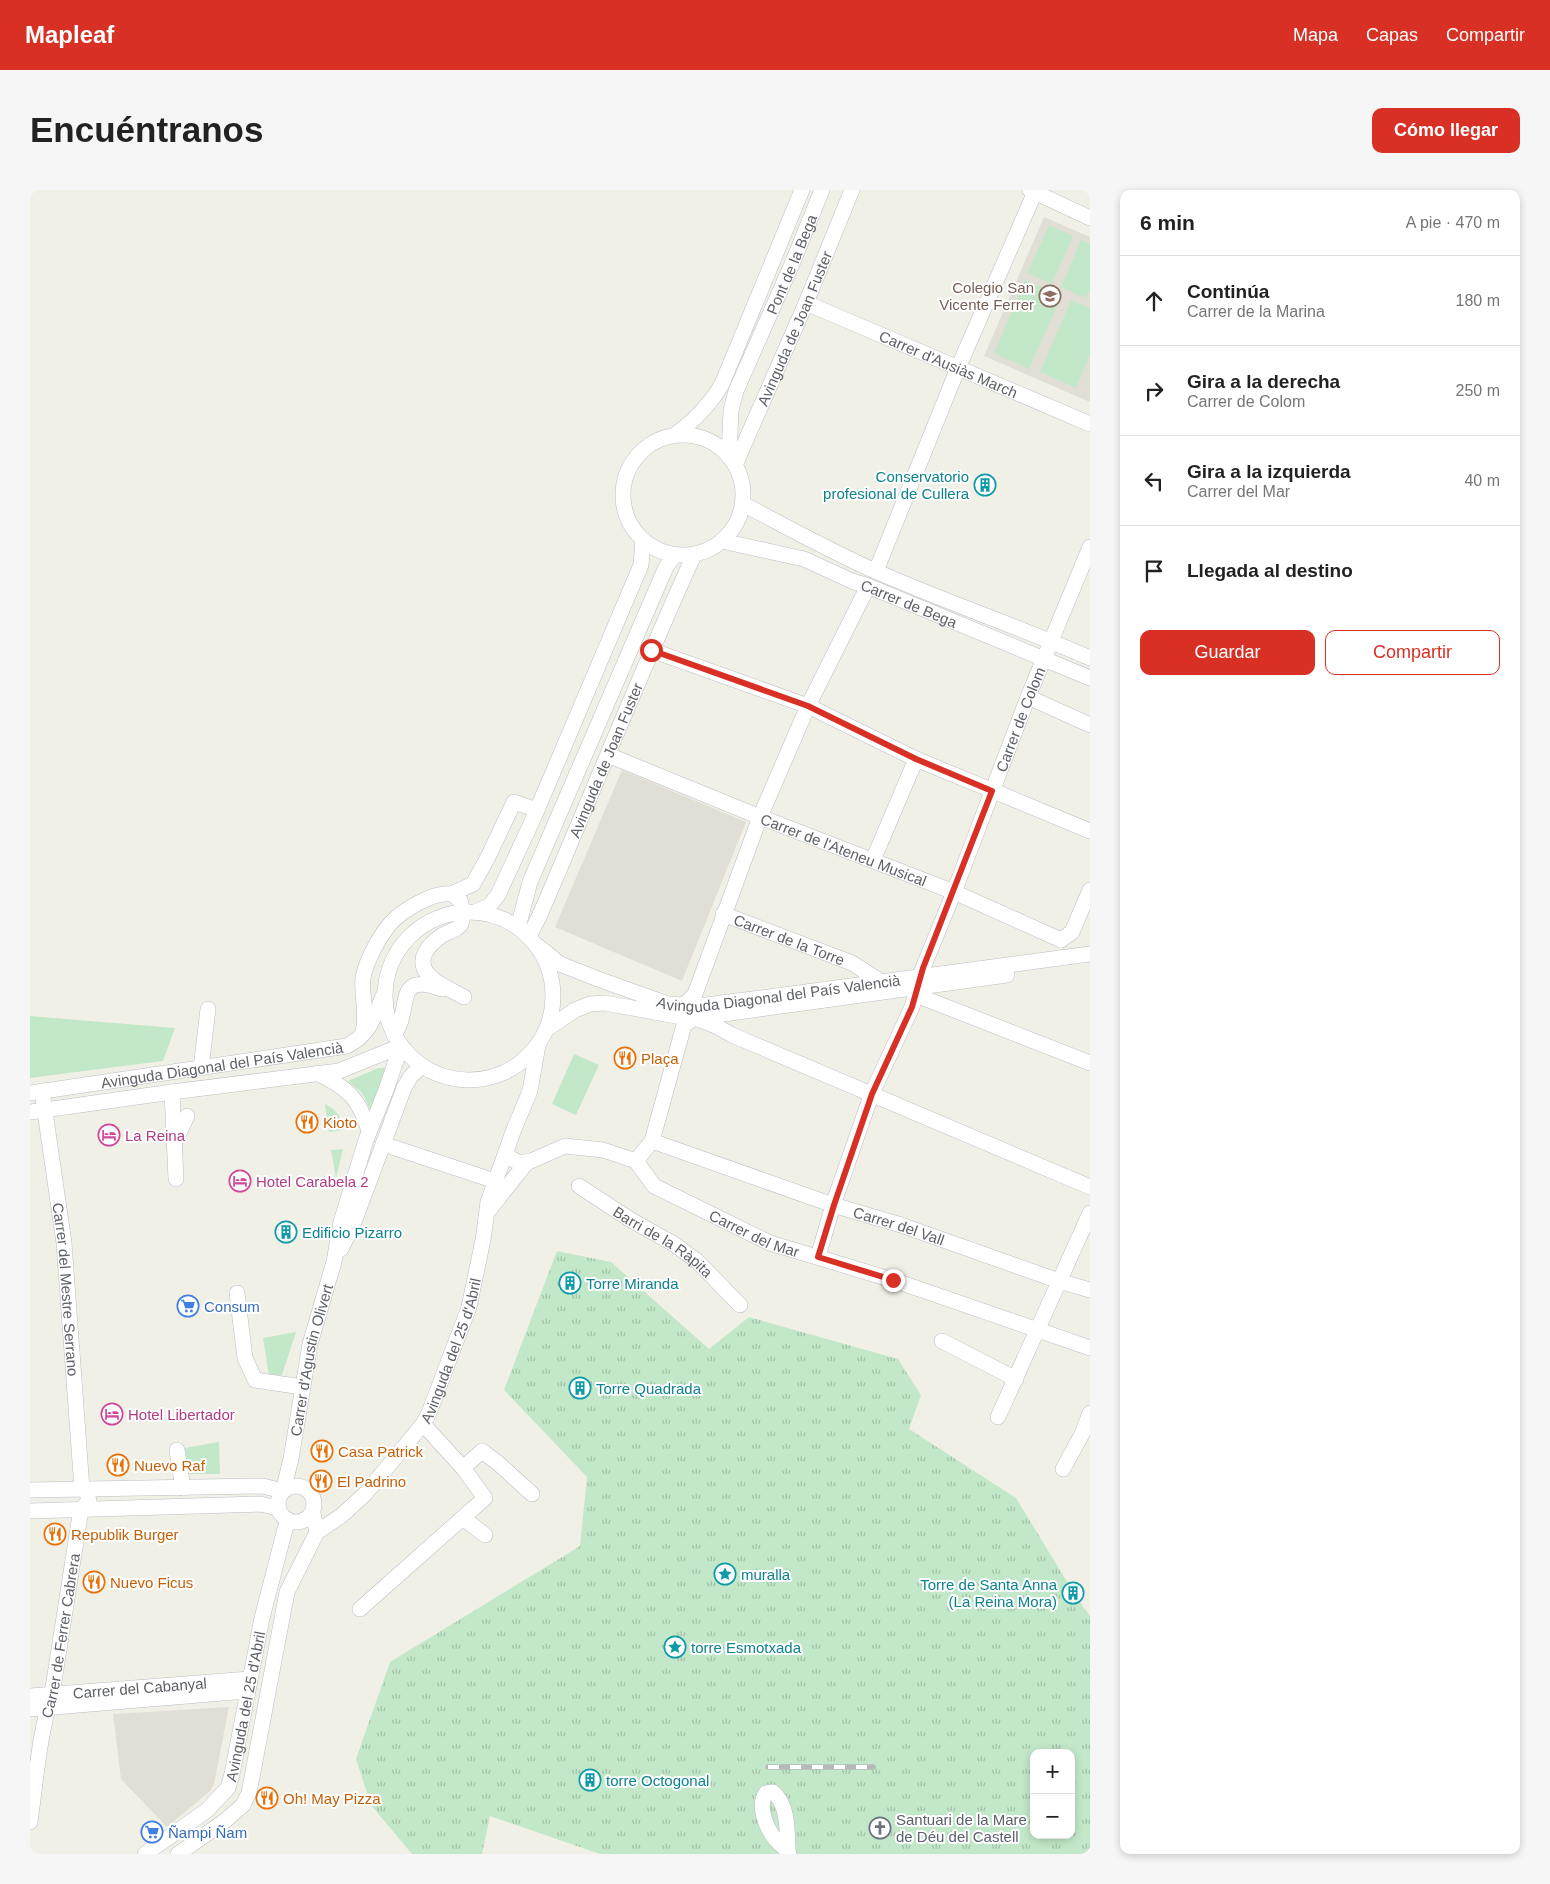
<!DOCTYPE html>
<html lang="es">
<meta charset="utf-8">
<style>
:root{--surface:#fff;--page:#f6f6f6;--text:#222;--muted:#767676;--line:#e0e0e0;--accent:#d93025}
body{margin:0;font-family:Helvetica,sans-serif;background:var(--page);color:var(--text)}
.controls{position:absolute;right:15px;bottom:15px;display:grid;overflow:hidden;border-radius:10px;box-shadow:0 2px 8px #0003}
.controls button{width:45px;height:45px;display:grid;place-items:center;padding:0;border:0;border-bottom:1px solid var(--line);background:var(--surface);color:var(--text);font:25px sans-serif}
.stop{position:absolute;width:15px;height:15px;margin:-11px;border:4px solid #d93025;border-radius:50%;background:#fff}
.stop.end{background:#d93025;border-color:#fff;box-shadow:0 1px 5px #0008}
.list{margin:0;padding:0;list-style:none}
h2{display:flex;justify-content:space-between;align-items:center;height:65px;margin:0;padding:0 20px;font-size:21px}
h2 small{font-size:16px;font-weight:400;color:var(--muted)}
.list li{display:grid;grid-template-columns:32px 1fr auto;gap:15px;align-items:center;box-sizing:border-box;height:90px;padding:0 20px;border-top:1px solid var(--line)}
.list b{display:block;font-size:19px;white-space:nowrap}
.list p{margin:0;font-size:16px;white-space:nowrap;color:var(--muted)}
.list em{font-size:16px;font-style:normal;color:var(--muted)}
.actions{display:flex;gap:10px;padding:15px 20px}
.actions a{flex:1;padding:11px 0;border:1px solid var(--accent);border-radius:10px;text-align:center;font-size:18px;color:var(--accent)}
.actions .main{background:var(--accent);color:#fff}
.icon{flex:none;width:28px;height:28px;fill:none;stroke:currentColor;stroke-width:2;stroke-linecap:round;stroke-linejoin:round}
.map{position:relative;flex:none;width:1060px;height:1664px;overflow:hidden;border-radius:10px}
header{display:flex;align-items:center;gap:30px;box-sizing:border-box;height:70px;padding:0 25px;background:var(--accent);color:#fff}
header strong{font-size:24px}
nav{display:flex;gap:28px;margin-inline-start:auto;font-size:18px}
.intro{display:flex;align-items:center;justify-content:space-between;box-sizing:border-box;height:120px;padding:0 30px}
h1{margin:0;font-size:35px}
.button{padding:12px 22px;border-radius:10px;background:var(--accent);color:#fff;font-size:18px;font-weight:700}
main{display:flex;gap:30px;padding:0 30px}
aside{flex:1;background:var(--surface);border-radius:10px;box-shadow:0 2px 8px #0003}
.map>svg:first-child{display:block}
.education{fill:#e1dfd5}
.grass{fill:url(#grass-tufts);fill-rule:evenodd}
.green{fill:#c3e8c9}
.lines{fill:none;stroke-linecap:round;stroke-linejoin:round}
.minor-casing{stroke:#bbbdc2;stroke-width:16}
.minor{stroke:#fff;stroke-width:15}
.rail-casing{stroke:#b7b8b8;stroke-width:5.5}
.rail{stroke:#fff;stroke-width:4;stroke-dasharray:11;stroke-linecap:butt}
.route{stroke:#d93025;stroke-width:6}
.labels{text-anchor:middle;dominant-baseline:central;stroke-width:4;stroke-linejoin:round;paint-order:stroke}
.street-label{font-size:15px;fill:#5e6167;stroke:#fff}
.education-label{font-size:15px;fill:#785e54;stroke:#fff;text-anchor:end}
.culture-label{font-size:15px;fill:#0d838f;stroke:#fff;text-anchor:start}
.food-label{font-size:15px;fill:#c56008;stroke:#fff;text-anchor:start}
.hotel-label{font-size:15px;fill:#b23c85;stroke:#fff;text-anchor:start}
.shop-label{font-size:15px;fill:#366cbe;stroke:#fff;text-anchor:start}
.worship-label{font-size:15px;fill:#5b616d;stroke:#fff;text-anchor:start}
</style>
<header>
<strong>Mapleaf</strong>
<nav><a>Mapa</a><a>Capas</a><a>Compartir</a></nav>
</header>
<div class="intro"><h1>Encuéntranos</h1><a class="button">Cómo llegar</a></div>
<main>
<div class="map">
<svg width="1060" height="1664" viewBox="0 0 1060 1664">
<defs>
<pattern id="grass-tufts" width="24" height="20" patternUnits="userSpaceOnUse" patternTransform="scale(1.25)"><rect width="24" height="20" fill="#c3e8c9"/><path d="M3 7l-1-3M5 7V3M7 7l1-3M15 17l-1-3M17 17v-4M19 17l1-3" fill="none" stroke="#a2bfa7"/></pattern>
</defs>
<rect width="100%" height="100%" fill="#f1f0e7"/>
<path class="education" d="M1014 27 1060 47V212L954 166Z
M592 580 716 632 652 791 525 737Z
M199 1517 184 1594 180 1601 137 1637 91 1589 83 1524Z"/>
<path class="grass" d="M527 1061 581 1072 679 1159 719 1127 868 1169 891 1205 879 1239 986 1308 1047 1408 1060 1426V1664H570L460 1626 452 1664H382L341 1615 326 1569 360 1472 550 1356 557 1287 474 1200ZM1004 1563H1041V1645H1004Z"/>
<path class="green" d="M1019 35 1043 46 1022 94 997 83Z
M1051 50 1060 54V99L1056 108 1031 97Z
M995 90 1032 105 999 179 964 163Z
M1041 110 1060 118V165L1046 198 1010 182Z
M0 826 145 838 133 871 0 888Z
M544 864 569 875 546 925 522 914Z
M348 878H354L357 880 341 921 332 903 318 891Z
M295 914C307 920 312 927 314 940L299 942Z
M313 959 306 988 301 960Z
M266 1142 252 1185 239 1186 233 1148Z
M189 1252 190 1284H158L155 1258Z"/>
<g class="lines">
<g class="minor-casing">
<g id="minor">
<path d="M1000 0 1060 28"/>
<path id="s1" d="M776 113 1060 234"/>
<path d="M645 245C665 230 680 215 692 194L772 0"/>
<circle cx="653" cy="305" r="60"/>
<path id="s2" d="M699 267 701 220 706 201 762 74 792 0"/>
<path id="s3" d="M705 275 776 113 822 0"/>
<path d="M713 314C757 337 800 361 845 381 916 412 989 437 1060 468"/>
<path id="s4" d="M692 351 774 369 822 391 838 396 1060 488"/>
<path d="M846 381 928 178 1005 2"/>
<path d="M621 460 778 516 886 569 1060 641"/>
<path d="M998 507 1060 535"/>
<path id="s5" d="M578 565 730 627 924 702 1031 750"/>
<path d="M843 670 886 569"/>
<path d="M421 704 443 694 458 667 484 612 507 620"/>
<circle cx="439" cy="806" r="84"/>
<path d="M445 722 459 716 468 705 504 627 611 375 613 350"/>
<path id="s6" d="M693 724 822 773 850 791"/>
<path d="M488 737 500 692 636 377 645 365"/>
<path id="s7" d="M499 746 509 727C561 606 610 484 664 365"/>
<path d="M1031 750 1042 742 1060 700"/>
<path id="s8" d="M508 756 530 774 568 789 638 814 668 816 723 809 1060 764"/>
<path d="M886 805 1060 873"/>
<path d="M653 816 665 804 730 627 778 516 838 396"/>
<path d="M517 839 545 820 560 814 575 813 646 826 665 828 977 785"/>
<path d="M333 842C338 823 331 807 333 788 336 771 349 747 360 734 371 721 404 701 421 704 424 705 428 709 430 710 432 718 434 726 431 734 428 740 417 742 411 746 405 750 399 756 395 763 384 786 418 798 434 807"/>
<path d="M364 845C383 819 362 781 412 799"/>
<path d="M171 878 178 819"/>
<path d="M287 883C318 898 329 908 339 941"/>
<path id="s9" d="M12 901 34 1053 52 1299"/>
<path d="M142 902 146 989"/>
<path id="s10" d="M0 903 317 856C339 845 344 828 353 806"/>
<path d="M0 922 142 902 309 881 371 856"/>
<path d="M147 948 157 926"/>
<path id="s11" d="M622 951 803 1015 871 1035 1029 1091 1060 1100"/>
<path d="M353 954 465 991"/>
<path d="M476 962 480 968 490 973 501 971 535 956 573 960 606 971"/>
<path d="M606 971 622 951 654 835 665 828 686 836 702 845 1060 997"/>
<path id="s12" d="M606 971 624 996 740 1053 863 1090 1060 1158"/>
<path id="s13" d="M549 996 601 1030 644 1054 667 1071 710 1115"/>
<path d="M459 1020 497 972"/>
<path d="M311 1059 323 1035 374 898 381 886 392 876"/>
<path id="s14" d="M788 1067 803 1015 842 903 882 817 893 778 924 702 998 507 1060 357"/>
<path d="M207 1103 215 1168 225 1190 272 1197"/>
<path d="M912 1151 986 1189"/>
<path d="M968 1227 1060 1023"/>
<path d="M147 1260 153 1298"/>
<path d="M433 1278 452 1261 468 1273 502 1304"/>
<path d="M1033 1279 1052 1244 1060 1223"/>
<circle cx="266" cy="1314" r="18"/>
<path d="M0 1300 233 1296 253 1301"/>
<path id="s15" d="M253 1301 261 1269 280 1154 304 1072 311 1032 336 950 356 900 371 856"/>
<path d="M0 1321 230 1314 248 1318"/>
<path d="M433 1328 455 1345"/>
<path id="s16" d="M287 1342 311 1326 335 1304 393 1234 399 1223 439 1117 453 1050 458 1012 484 939 500 901 508 855"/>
<path d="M330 1419 455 1308 433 1278 393 1234"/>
<path id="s17" d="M0 1506 220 1489"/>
<path d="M0 1519 217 1501"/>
<path id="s18" d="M0 1632C6 1590 9 1545 22 1504L51 1319 59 1311 56 1299"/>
<path d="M758 1661C757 1643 759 1615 743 1602L736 1603C727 1616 736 1638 746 1650 750 1655 756 1658 759 1664"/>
<path id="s19" d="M115 1664 176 1621 198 1598 202 1584 232 1428 255 1339 259 1331"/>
<path d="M148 1664 196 1630 213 1615 219 1603 257 1402 287 1342 283 1323"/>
</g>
</g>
<use href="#minor" class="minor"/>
<g class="rail-casing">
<path id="rail" d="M738 1577H843"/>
</g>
<use href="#rail" class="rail"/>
</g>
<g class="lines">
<path class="route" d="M621 460 778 516 886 569 962 601 893 778 882 817 842 904 804 1015 788 1067 863 1090"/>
</g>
<defs>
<g id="school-ring" transform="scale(1.125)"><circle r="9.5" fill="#fff" stroke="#8d6e63" stroke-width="1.5"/><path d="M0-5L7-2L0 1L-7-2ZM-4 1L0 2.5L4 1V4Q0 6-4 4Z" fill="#8d6e63"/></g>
<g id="building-ring" transform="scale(1.125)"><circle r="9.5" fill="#fff" stroke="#0f9aa8" stroke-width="1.5"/><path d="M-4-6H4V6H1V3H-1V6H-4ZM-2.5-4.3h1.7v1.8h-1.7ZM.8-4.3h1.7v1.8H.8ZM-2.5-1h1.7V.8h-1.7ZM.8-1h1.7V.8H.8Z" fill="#0f9aa8"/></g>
<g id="restaurant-ring" transform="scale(1.125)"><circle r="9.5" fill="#fff" stroke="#e8710a" stroke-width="1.5"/><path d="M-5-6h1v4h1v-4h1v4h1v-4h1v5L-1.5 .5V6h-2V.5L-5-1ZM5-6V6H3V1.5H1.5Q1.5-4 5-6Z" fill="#e8710a"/></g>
<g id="hotel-ring" transform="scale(1.125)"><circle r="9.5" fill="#fff" stroke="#d1479c" stroke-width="1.5"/><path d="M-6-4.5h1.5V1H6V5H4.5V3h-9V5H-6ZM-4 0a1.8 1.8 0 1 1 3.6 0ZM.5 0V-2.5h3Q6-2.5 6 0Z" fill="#d1479c"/></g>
<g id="supermarket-ring" transform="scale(1.125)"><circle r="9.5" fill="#fff" stroke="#3f7fe0" stroke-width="1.5"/><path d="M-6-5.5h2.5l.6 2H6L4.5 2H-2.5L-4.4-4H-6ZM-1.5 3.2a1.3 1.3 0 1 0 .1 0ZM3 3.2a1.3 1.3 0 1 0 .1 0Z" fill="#3f7fe0"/></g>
<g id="sight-ring" transform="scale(1.125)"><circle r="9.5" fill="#fff" stroke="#0f9aa8" stroke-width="1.5"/><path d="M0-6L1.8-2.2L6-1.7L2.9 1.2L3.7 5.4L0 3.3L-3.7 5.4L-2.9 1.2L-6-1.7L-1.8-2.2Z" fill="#0f9aa8"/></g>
<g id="church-ring" transform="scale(1.125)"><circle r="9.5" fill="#fff" stroke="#6b7280" stroke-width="1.5"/><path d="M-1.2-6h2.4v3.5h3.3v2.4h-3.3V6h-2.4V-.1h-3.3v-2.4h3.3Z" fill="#6b7280"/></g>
</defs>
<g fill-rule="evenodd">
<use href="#school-ring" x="1020" y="106"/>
<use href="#building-ring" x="955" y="295"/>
<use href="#restaurant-ring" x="595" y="868"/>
<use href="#restaurant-ring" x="277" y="932"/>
<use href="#hotel-ring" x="79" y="945"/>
<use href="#hotel-ring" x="210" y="991"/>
<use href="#building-ring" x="256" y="1042"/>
<use href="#building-ring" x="540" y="1093"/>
<use href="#supermarket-ring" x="158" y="1116"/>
<use href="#building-ring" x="550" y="1198"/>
<use href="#hotel-ring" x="82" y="1224"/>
<use href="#restaurant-ring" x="292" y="1261"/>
<use href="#restaurant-ring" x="88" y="1275"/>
<use href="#restaurant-ring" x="291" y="1291"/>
<use href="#restaurant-ring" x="25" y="1344"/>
<use href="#sight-ring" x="695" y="1384"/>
<use href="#restaurant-ring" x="64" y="1392"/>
<use href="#building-ring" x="1043" y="1403"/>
<use href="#sight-ring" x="645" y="1457"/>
<use href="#building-ring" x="560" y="1590"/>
<use href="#restaurant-ring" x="237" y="1608"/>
<use href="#church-ring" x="850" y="1638"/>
<use href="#supermarket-ring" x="122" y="1642"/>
</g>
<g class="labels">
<g class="street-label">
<text stroke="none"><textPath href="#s2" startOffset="205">Pont de la Bega</textPath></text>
<text stroke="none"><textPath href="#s3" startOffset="149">Avinguda de Joan Fuster</textPath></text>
<text stroke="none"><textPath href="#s1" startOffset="155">Carrer d'Ausiàs March</textPath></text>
<text stroke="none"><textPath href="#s4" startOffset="198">Carrer de Bega</textPath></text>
<text stroke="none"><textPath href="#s14" startOffset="575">Carrer de Colom</textPath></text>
<text stroke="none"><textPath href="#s7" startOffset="192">Avinguda de Joan Fuster</textPath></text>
<text stroke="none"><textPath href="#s5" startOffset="254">Carrer de l'Ateneu Musical</textPath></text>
<text stroke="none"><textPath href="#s6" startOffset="71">Carrer de la Torre</textPath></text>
<text stroke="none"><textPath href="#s8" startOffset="255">Avinguda Diagonal del País Valencià</textPath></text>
<text stroke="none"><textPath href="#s10" startOffset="194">Avinguda Diagonal del País Valencià</textPath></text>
<text stroke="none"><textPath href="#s11" startOffset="261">Carrer del Vall</textPath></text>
<text stroke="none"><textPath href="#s12" startOffset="142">Carrer del Mar</textPath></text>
<text stroke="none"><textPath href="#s13" startOffset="101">Barri de la Ràpita</textPath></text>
<text stroke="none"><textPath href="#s9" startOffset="200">Carrer del Mestre Serrano</textPath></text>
<text stroke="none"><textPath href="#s16" startOffset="231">Avinguda del 25 d'Abril</textPath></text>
<text stroke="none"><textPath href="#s15" startOffset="134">Carrer d'Agustin Olivert</textPath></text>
<text stroke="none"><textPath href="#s18" startOffset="189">Carrer de Ferrer Cabrera</textPath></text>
<text stroke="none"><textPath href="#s17" startOffset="110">Carrer del Cabanyal</textPath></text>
<text stroke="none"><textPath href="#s19" startOffset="190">Avinguda del 25 d'Abril</textPath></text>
</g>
<g class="education-label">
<text x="1004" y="97">Colegio San<tspan x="1004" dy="17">Vicente Ferrer</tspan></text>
</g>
<g class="culture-label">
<text x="939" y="286" text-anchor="end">Conservatorio<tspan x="939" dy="17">profesional de Cullera</tspan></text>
<text x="272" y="1042">Edificio Pizarro</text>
<text x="556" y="1093">Torre Miranda</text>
<text x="566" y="1198">Torre Quadrada</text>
<text x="711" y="1384">muralla</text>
<text x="1027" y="1394" text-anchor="end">Torre de Santa Anna<tspan x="1027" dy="17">(La Reina Mora)</tspan></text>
<text x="661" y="1457">torre Esmotxada</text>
<text x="576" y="1590">torre Octogonal</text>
</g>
<g class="food-label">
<text x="611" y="868">Plaça</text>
<text x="293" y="932">Kioto</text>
<text x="308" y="1261">Casa Patrick</text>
<text x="104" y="1275">Nuevo Raf</text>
<text x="307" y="1291">El Padrino</text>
<text x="41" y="1344">Republik Burger</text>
<text x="80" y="1392">Nuevo Ficus</text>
<text x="253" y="1608">Oh! May Pizza</text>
</g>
<g class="hotel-label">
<text x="95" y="945">La Reina</text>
<text x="226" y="991">Hotel Carabela 2</text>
<text x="98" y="1224">Hotel Libertador</text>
</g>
<g class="shop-label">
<text x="174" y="1116">Consum</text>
<text x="138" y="1642">Ñampi Ñam</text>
</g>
<g class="worship-label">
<text x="866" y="1629">Santuari de la Mare<tspan x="866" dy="17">de Déu del Castell</tspan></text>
</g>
</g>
</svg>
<div class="controls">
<button>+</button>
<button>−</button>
</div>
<div class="stop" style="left:621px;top:460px"></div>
<div class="stop end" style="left:863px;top:1090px"></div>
</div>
<aside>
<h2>6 min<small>A pie · 470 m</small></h2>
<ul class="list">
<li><svg class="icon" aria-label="ahead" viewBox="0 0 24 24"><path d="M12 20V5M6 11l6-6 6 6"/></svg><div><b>Continúa</b><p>Carrer de la Marina</p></div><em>180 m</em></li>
<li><svg class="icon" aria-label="right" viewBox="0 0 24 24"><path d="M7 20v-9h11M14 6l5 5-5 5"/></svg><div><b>Gira a la derecha</b><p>Carrer de Colom</p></div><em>250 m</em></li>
<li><svg class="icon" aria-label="left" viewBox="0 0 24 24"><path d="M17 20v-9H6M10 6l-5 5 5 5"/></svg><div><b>Gira a la izquierda</b><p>Carrer del Mar</p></div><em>40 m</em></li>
<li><svg class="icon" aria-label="arrive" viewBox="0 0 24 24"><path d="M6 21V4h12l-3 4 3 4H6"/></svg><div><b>Llegada al destino</b></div></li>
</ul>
<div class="actions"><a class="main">Guardar</a><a>Compartir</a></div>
</aside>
</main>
